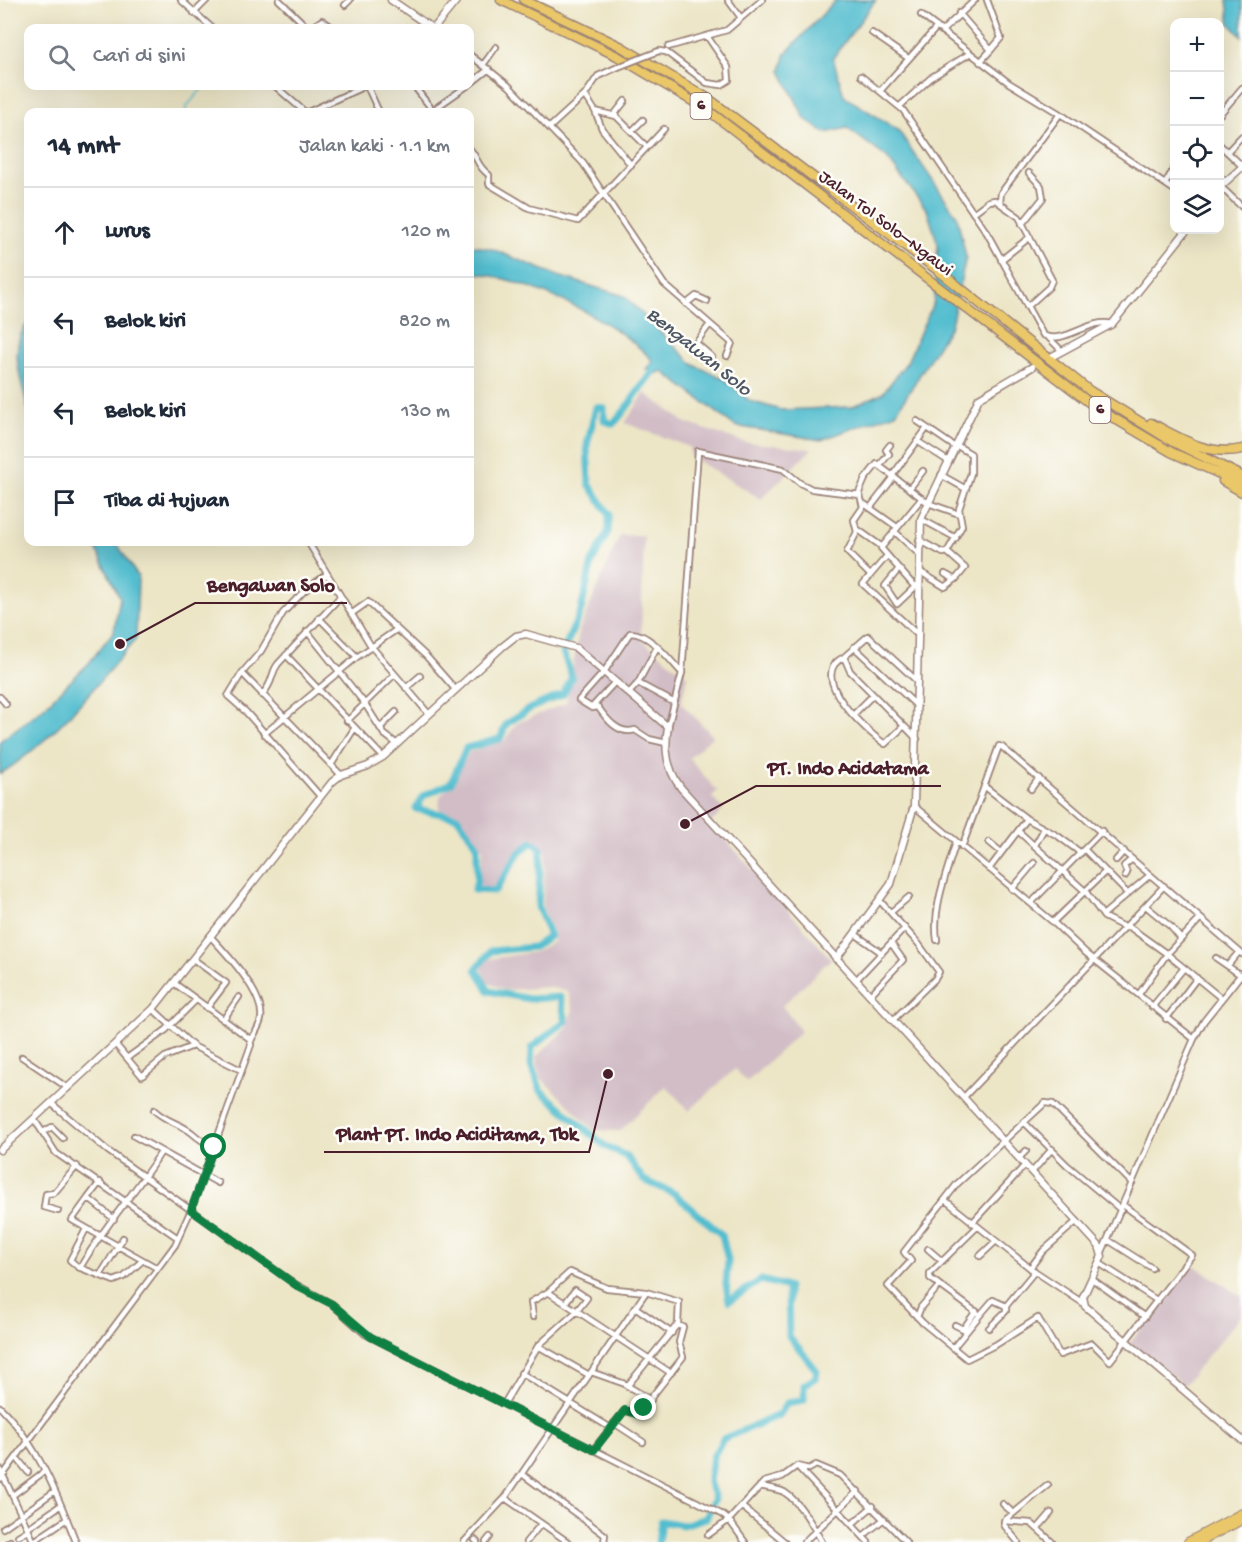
<!DOCTYPE html>
<html lang="id">
<meta charset="utf-8">
<style>
:root{--surface:#fff;--page:#f6f6f7;--text:#1f2937;--muted:#747a83;--line:#e0e1e3}
body{margin:0;font-family:"Gochi Hand",sans-serif;background:var(--page);color:var(--text)}
.controls{position:absolute;right:18px;top:18px;display:grid;overflow:hidden;border-radius:12px;box-shadow:0 6px 24px #0002}
.controls button{width:54px;height:54px;display:grid;place-items:center;padding:0;border:0;border-bottom:2px solid var(--line);background:var(--surface);color:var(--text);font:30px sans-serif}
.stop{position:absolute;width:18px;height:18px;margin:-14px;border:4px solid #0b8043;border-radius:50%;background:#fff}
.stop.end{background:#0b8043;border-color:#fff;box-shadow:0 2px 6px #0008}
.list{margin:0;padding:0;list-style:none}
h2{display:flex;justify-content:space-between;align-items:center;height:78px;margin:0;padding:0 24px;font-size:26px}
h2 small{font-size:20px;font-weight:400;color:var(--muted)}
.list li{display:grid;grid-template-columns:39px 1fr auto;gap:18px;align-items:center;box-sizing:border-box;height:90px;padding:0 24px;border-top:2px solid var(--line)}
.list b{display:block;font-size:22px;white-space:nowrap}
.list em{font-size:20px;font-style:normal;color:var(--muted)}
.icon{flex:none;width:33px;height:33px;fill:none;stroke:currentColor;stroke-width:2;stroke-linecap:round;stroke-linejoin:round}
.map{position:relative;flex:none;width:1242px;height:1542px;overflow:hidden}
.search{position:absolute;background:var(--surface);box-shadow:0 6px 24px #0002;left:24px;top:24px;width:450px;height:66px;display:flex;align-items:center;gap:15px;box-sizing:border-box;padding:0 21px;border-radius:12px;color:var(--muted);font-size:22px}
.panel{position:absolute;background:var(--surface);box-shadow:0 6px 24px #0002;left:24px;top:108px;width:450px;height:438px;border-radius:12px}
.map>svg:first-child{display:block}
.industrial{fill:#d2bdc6}
.water{fill:#53bdcf;stroke:#4e6e7d;stroke-width:1.5}
.lines{fill:none;stroke-linecap:round;stroke-linejoin:round}
.stream{stroke:#53bdcf;stroke-width:1.5}
.river{stroke:#53bdcf;stroke-width:7}
.minor-casing{stroke:#9b8278;stroke-width:8}
.tertiary-casing{stroke:#9b8278;stroke-width:9}
.trunk-casing{stroke:#9b8278;stroke-width:10}
.motorway-casing{stroke:#9b8278;stroke-width:11}
.minor{stroke:#fff;stroke-width:4.5}
.tertiary{stroke:#fff;stroke-width:6}
.trunk{stroke:#eac769;stroke-width:8}
.motorway{stroke:#eac769;stroke-width:8}
.minor-bridge-casing{stroke:#9b8278;stroke-width:8;stroke-linecap:butt}
.minor-bridge{stroke:#fff;stroke-width:4.5}
.route{stroke:#0b8043;stroke-width:8}
.labels{text-anchor:middle;dominant-baseline:central;stroke-width:5;stroke-linejoin:round;paint-order:stroke}
.shield{fill:#fdfcf7;stroke:#806168;stroke-width:1.5}
.shield-label{font-size:16px;font-weight:bold;fill:#4a1f2b}
.street-label{font-size:18px;fill:#4a1f2b;stroke:#fdfcf7}
.water-label{font-size:20px;font-style:italic;fill:#4d5664;stroke:#fdfcf7}
.leader{fill:none;stroke:#4a1f2b;stroke-width:2}
.callout-dot{fill:#4a1f2b;stroke:#fdfcf7;stroke-width:2}
.callout-label{font-size:20px;text-anchor:middle;font-weight:bold;fill:#4a1f2b;stroke:#fdfcf7;stroke-width:5;stroke-linejoin:round;paint-order:stroke}
</style>
<div class="map">
<svg width="1242" height="1542" viewBox="0 0 1242 1542">
<rect width="100%" height="100%" fill="#fdfcf7"/>
<filter id="ink" filterUnits="userSpaceOnUse"><feTurbulence type="fractalNoise" baseFrequency=".0167" numOctaves="2"/><feDisplacementMap in="SourceGraphic" scale="12" xChannelSelector="R" yChannelSelector="G"/><feConvolveMatrix kernelMatrix="1 2 1 2 8 2 1 2 1" color-interpolation-filters="sRGB"/></filter>
<filter id="wash" filterUnits="userSpaceOnUse"><feTurbulence type="fractalNoise" baseFrequency=".008" numOctaves="4" result="noise"/><feDisplacementMap in="SourceGraphic" scale="24" xChannelSelector="R" yChannelSelector="G"/><feGaussianBlur stdDeviation="1.35" result="paint"/><feColorMatrix in="noise" values="0 0 0 0 0 0 0 0 0 0 0 0 0 0 0 0 0 1.4 0 .05"/><feComposite in="paint" operator="in"/></filter>
<g filter="url(#wash)">
<rect width="100%" height="100%" fill="#ece5c6"/>
<path class="industrial" d="M645 393 686 423 744 442 812 449 761 499 691 457 689 447 625 423Z
M620 535 644 536 641 639 687 676 681 703 713 736 689 758 717 791 712 798 724 809 711 823 831 959 782 1006 801 1031 747 1082 735 1069 689 1111 666 1086 620 1131 594 1130 540 1077 536 1057 566 1029 573 1009 568 992 549 987 505 990 487 982 481 968 489 959 535 952 553 942 554 935 543 908 546 851 530 838 492 889H478L483 849 458 815 439 809 440 796 454 782 469 752 504 741 517 723 566 703 580 628Z
M1192 1264 1242 1297V1314L1184 1385 1129 1344Z"/>
<path class="water" d="M836 0H876L833 58 844 96 898 130 957 216 966 257 951 325 896 413 821 440 735 426 662 371 656 374 646 369 653 361C614 318 526 279 470 272V245L492 249 558 276 624 296 694 365 723 378 750 401 781 410 851 407 883 393 907 362 934 301 938 244 927 210 887 158 847 128 825 133 805 119 781 71 786 53Z
M1227 0H1242V37L1230 24Z
M28 323V409C22 382 7 347 28 323Z
M93 542H116L138 577 136 639C94 687 54 741 0 774V741L41 710 89 663 114 631 120 598Z"/>
<g class="lines">
<path class="stream" d="M185 112 187 106 201 90 198 86"/>
<path class="river" d="M657 368C640 384 630 407 613 424L604 420V408L596 407 587 445 589 484 609 514 608 532 592 562 581 610 563 652 572 677 563 694 531 708 506 724 500 739 466 748 451 783 423 796 416 809 457 817 477 845V881L474 890 495 891 519 853 532 842 541 849 538 907 550 936 534 947 491 951 476 969 489 991 529 999 560 997 566 1021 532 1047 531 1065 541 1091 605 1146 626 1156 644 1180 675 1194 722 1235 728 1260 726 1284 729 1301 761 1280 788 1287 789 1336 817 1371 815 1378 804 1385V1400L787 1403 779 1415 723 1439 713 1457 709 1482 715 1498 706 1518 683 1525 661 1521 658 1542"/>
</g>
</g>
<g filter="url(#ink)">
<g class="lines">
<g class="minor-casing">
<path id="minor" d="M181 0 212 28
M279 0 308 28
M728 0 741 18
M987 0 1001 38 991 50
M345 5 350 0
M194 13 207 0
M959 13 991 50 980 62
M921 15 1009 83 1065 117 1174 190
M310 28 322 20 331 26
M942 31 975 0
M872 33 908 58
M668 47 727 30 762 0
M659 51 666 52 707 83 721 85 729 80 728 67 707 36
M470 55 509 86 583 163 664 284 732 343 727 356
M483 65 496 47
M861 76 903 110 987 233 1043 335C1064 346 1090 317 1112 324
M470 84 489 69
M275 86 305 112
M367 86 379 112
M414 86 434 112
M881 90 937 27
M585 95 595 111 616 116 646 146
M900 106 932 77 969 54
M595 111 602 129 631 165
M308 112 365 86
M430 112 467 86
M1220 114 1242 88
M614 115 625 101
M550 127 585 95 598 76 618 67
M632 131 643 120
M1220 145 1242 166
M470 149C479 160 476 165 489 175V184L529 208 578 221 664 129
M1227 152 1242 136
M1220 177 1225 181
M1165 184 1174 168
M1220 186 1242 207
M1000 202 1001 193 1060 114
M973 213 989 201 995 200 1019 217 1052 280 1049 287 1027 307
M1022 224 1043 198 1041 186 1029 173
M1001 260 1030 237
M686 304 696 296 707 301
M710 324 696 343 712 357
M1049 338 1062 351
M917 421 955 447
M917 441 948 461
M879 466 889 454 886 450 890 445
M941 475 966 489
M892 476 927 428
M909 489 923 471
M858 495 865 479 877 464 928 503 959 514
M863 503 897 527
M870 508 894 477
M921 519 956 538
M857 529 881 546
M894 531 919 554
M919 540 943 553 947 552
M308 542 371 646 428 713
M886 557 863 584 918 635
M919 571 945 587 956 579 965 568 947 552 962 526 959 509 971 473V454L956 445
M945 574 954 579
M915 587 881 548 922 498
M897 604 885 586 898 570
M897 604 917 585
M351 614 368 602 427 657 454 688
M319 618 357 657
M307 631 365 704 384 734 397 744
M854 647 917 706
M286 655 383 757
M844 657C805 676 866 731 885 744L904 726
M242 673 341 775
M638 683 673 702
M406 688 420 676
M629 693 638 683 657 647
M262 695C275 680 270 674 278 664L340 597
M0 697 6 704
M593 706 615 682
M853 715 873 695
M347 721 394 675
M668 727 682 673 698 451 783 469 800 483 812 489 860 495 863 507 854 520 857 532 847 552 870 575
M380 728 396 712
M264 734 357 657 396 630
M917 739 850 671 844 657 868 636 917 681
M666 743 649 739 635 730C619 735 607 720 598 707L592 708 579 700 604 672 630 633C649 632 670 660 682 673
M331 765 354 729
M984 786 1027 819 1058 836 1081 853
M1031 789 1039 778
M320 796 246 712 228 696 242 673 261 651 283 613 304 591 327 574
M914 806 1053 922 1086 953 1194 1039
M1018 831 1086 892 1104 917 1126 928
M989 842 1001 852
M1035 845 1044 829
M962 847 999 746 1002 747 1242 954
M1084 849 1128 894
M1116 860 1124 851
M989 869 1027 819
M1125 876 1127 873 1124 866 1132 859
M1012 889 1034 863
M880 901 918 943 939 972 935 979 893 1020
M1031 903 1102 831
M1147 907 1171 927 1181 939
M891 912 909 897
M1104 914 1150 875
M1053 922 1105 872
M1128 926 1167 954 1221 998
M855 934 882 953
M210 936C226 953 265 994 261 1019 260 1026 254 1034 251 1041
M937 940C932 908 947 872 956 842
M1216 958 1242 976
M193 959 226 983 207 1008
M1228 965 1239 952
M856 980 905 928
M1139 994 1167 954 1200 919
M870 995 903 960 891 943
M1152 1007 1184 968
M153 1009 193 1046 241 1070
M1166 1019 1197 978
M223 1020 239 997
M116 1045 142 1076 165 1057 193 1046
M22 1057 68 1088
M127 1058 166 1030 196 1000
M964 1097 1164 886
M51 1103 108 1151 295 1284 332 1304 365 1334 721 1514 729 1520 745 1542
M154 1110C165 1121 179 1123 191 1132 199 1139 204 1143 214 1147
M34 1119 56 1153 178 1238
M1024 1122 1067 1165 1121 1210
M43 1132 52 1127 63 1138
M134 1136 218 1183
M1019 1158 1026 1151
M1032 1172 1052 1149
M88 1198 100 1182
M945 1200 1030 1268 1083 1303
M1123 1205 1192 1255 1110 1361 1092 1343 1060 1355 1038 1318 997 1344 967 1359 923 1323 888 1286 911 1261 904 1252 957 1184 1045 1103 1053 1104 1132 1183
M58 1211 44 1207 46 1194 54 1193 77 1166
M114 1219 88 1198 72 1220 157 1268
M972 1223 1025 1165
M977 1227 930 1273V1278L980 1315 993 1300 1006 1306 1035 1271
M86 1229 70 1260 78 1267 114 1281 124 1277 143 1260
M1108 1240 1152 1268
M928 1249 942 1261
M1102 1252 1194 1039 1204 1021 1242 973
M980 1256 996 1241
M1099 1263 1158 1301
M80 1268C103 1227 136 1192 161 1152
M1030 1268 1043 1251 1077 1221
M101 1274 123 1238
M1092 1279 1145 1317
M548 1292 671 1373
M635 1307 672 1333
M533 1317 531 1302 548 1292 570 1272 607 1288 646 1292
M917 1317 921 1307 939 1286
M955 1325 963 1329 976 1311
M989 1328 1006 1311V1306
M538 1346 589 1375
M953 1348 980 1315
M591 1372 628 1385 677 1325 683 1327 679 1342 683 1357 639 1413 624 1411 593 1450
M521 1373 609 1427
M626 1385 651 1400
M504 1404 538 1346 576 1312 587 1298 575 1290 565 1303
M0 1407C37 1444 57 1493 76 1542
M614 1423 643 1442
M17 1458 28 1472
M797 1466 868 1542
M0 1469 34 1542
M522 1474 605 1535 604 1542
M0 1479 175 1245 191 1210 251 1045 250 1039 174 983
M760 1486C768 1488 777 1489 784 1492 800 1502 813 1526 822 1542
M13 1495 45 1471
M505 1498 568 1542
M1003 1504 1013 1513
M741 1506 785 1542
M1004 1521 1031 1523 1052 1542
M852 1524 873 1506
M3 1528 55 1491
M28 1528 61 1505
M1038 1528 1051 1513
M708 1535 729 1520 764 1482 782 1477 797 1466 809 1469 816 1465 840 1475 906 1542
M18 1536 28 1530
M863 1536 884 1519
M475 1540 477 1542
M34 1541 67 1519
M8 1542 10 1541
M464 1542 505 1498 646 1292 679 1302 678 1324
M486 1542 490 1537
M526 1542 541 1524
M804 1542 858 1491
M1018 1542 1004 1525V1521L1048 1485"/>
</g>
<g class="tertiary-casing">
<path id="tertiary" d="M391 0 432 28
M434 28 457 0
M1220 187 1242 167
M1051 357 1112 324 1187 230
M836 959 891 884 914 806 921 519 979 398 1032 367
M0 1150 153 1009 332 782 341 775 368 766 383 757 502 647 516 636 526 634 576 648 668 727C664 749 667 770 681 788L1099 1246 1102 1256 1083 1297 1085 1306 1242 1440"/>
</g>
<g class="trunk-casing">
<path id="trunk" d="M1188 1542 1242 1513
M1199 1542 1242 1520"/>
</g>
<g class="motorway-casing">
<path id="motorway" d="M501 0 617 56 709 111 1095 407 1171 452 1242 484
M524 0 620 46 709 99 944 275 1090 391 1173 442 1242 476
M1151 423C1180 438 1209 457 1242 449
M1223 481 1242 492"/>
</g>
<use href="#minor" class="minor"/>
<use href="#tertiary" class="tertiary"/>
<use href="#trunk" class="trunk"/>
<use href="#motorway" class="motorway"/>
<g class="minor-bridge-casing">
<path id="minor-bridge" d="M618 67 659 51"/>
</g>
<use href="#minor-bridge" class="minor-bridge"/>
</g>
</g>
<g class="lines" filter="url(#ink)">
<path class="route" d="M214 1147 191 1210 300 1288 332 1304 371 1337 594 1450 625 1410 636 1414 644 1408"/>
</g>
<g class="labels">
<g class="shield">
<rect x="690.5" y="93" width="21" height="26" rx="4.5"/>
<rect x="1089.5" y="397" width="21" height="26" rx="4.5"/>
</g>
<g class="shield-label">
<text x="701" y="106">6</text>
<text x="1100" y="410">6</text>
</g>
<g class="street-label">
<text transform="translate(885 224) rotate(37)">Jalan Tol Solo–Ngawi</text>
</g>
<g class="water-label">
<text transform="translate(698 353) rotate(39)">Bengawan Solo</text>
</g>
</g>
<path class="leader" d="M120 644L195 603H347M685 824L756 786H941M608 1074L589 1152H324"/>
<g class="callout-dot">
<circle cx="120" cy="644" r="6"/>
<circle cx="685" cy="824" r="6"/>
<circle cx="608" cy="1074" r="6"/>
</g>
<g class="callout-label">
<text x="271" y="591">Bengawan Solo</text>
<text x="848" y="774">PT. Indo Acidatama</text>
<text x="457" y="1140">Plant PT. Indo Aciditama, Tbk</text>
</g>
</svg>
<div class="controls">
<button>+</button>
<button>−</button>
<button><svg class="icon" aria-label="locate" viewBox="0 0 24 24"><circle cx="12" cy="12" r="6"/><path d="M12 2v4M12 18v4M2 12h4M18 12h4"/></svg></button>
<button><svg class="icon" aria-label="layers" viewBox="0 0 24 24"><path d="M12 4l9 5-9 5-9-5zM3 14l9 5 9-5"/></svg></button>
</div>
<div class="stop" style="left:214px;top:1147px"></div>
<div class="stop end" style="left:644px;top:1408px"></div>
<div class="search"><svg class="icon" aria-label="search" viewBox="0 0 24 24"><circle cx="10" cy="10" r="6"/><path d="M15 15l6 6"/></svg>Cari di sini</div>
<section class="panel">
<h2>14 mnt<small>Jalan kaki · 1.1 km</small></h2>
<ul class="list">
<li><svg class="icon" aria-label="ahead" viewBox="0 0 24 24"><path d="M12 20V5M6 11l6-6 6 6"/></svg><div><b>Lurus</b></div><em>120 m</em></li>
<li><svg class="icon" aria-label="left" viewBox="0 0 24 24"><path d="M17 20v-9H6M10 6l-5 5 5 5"/></svg><div><b>Belok kiri</b></div><em>820 m</em></li>
<li><svg class="icon" aria-label="left" viewBox="0 0 24 24"><path d="M17 20v-9H6M10 6l-5 5 5 5"/></svg><div><b>Belok kiri</b></div><em>130 m</em></li>
<li><svg class="icon" aria-label="arrive" viewBox="0 0 24 24"><path d="M6 21V4h12l-3 4 3 4H6"/></svg><div><b>Tiba di tujuan</b></div></li>
</ul>
</section>
</div>
